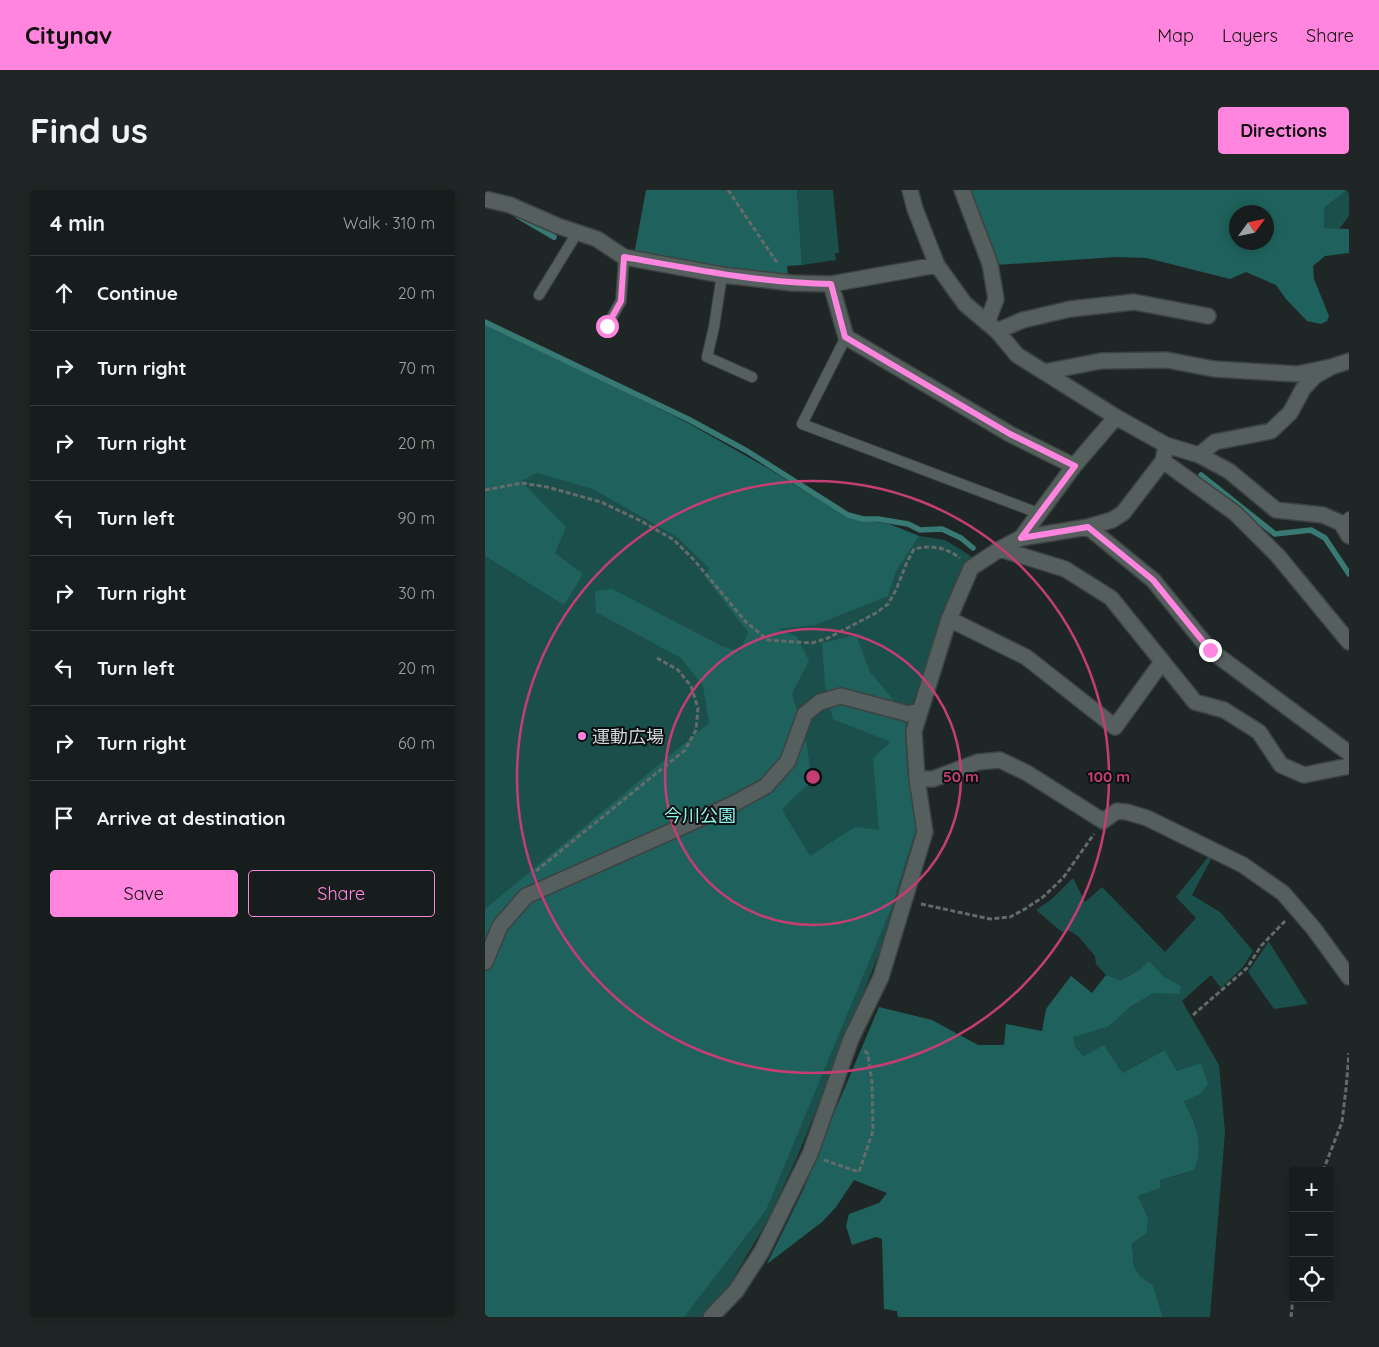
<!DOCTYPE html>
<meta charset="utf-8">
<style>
:root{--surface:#171d1c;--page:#202625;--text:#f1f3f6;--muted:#9ea2a3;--line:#363b3b;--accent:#ff85de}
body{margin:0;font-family:Quicksand,"Noto Sans JP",sans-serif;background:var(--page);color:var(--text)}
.controls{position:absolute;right:15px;bottom:15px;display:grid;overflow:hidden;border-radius:5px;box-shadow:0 2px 12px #0003}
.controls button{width:45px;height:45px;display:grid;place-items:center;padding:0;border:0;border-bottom:1px solid var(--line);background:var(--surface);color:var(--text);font:25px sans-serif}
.compass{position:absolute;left:744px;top:15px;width:45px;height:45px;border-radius:50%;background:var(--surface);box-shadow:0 2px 12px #0003;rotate:57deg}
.stop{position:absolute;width:15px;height:15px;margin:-11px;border:4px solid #ff85de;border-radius:50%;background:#fff}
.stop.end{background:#ff85de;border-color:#fff;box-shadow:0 1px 5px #0008}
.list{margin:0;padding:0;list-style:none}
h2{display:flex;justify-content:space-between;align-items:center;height:65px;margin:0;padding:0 20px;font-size:21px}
h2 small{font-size:16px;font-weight:400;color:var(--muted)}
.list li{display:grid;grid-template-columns:32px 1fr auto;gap:15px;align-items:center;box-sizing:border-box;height:75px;padding:0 20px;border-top:1px solid var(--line)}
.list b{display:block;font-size:19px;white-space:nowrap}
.list em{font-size:16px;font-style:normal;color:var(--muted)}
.actions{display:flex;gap:10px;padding:15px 20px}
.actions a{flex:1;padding:11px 0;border:1px solid var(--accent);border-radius:5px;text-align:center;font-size:18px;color:var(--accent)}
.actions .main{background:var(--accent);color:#111}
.icon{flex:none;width:28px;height:28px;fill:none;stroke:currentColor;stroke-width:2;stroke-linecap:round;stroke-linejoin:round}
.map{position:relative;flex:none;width:864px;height:1127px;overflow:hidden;border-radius:5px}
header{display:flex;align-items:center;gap:30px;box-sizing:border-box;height:70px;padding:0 25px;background:var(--accent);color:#111}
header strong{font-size:24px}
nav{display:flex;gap:28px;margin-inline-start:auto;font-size:18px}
.intro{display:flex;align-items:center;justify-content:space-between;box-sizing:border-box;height:120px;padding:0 30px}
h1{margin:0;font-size:35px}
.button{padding:12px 22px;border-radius:5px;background:var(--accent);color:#111;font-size:18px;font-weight:700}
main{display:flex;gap:30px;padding:0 30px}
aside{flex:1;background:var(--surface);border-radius:5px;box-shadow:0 2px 12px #0003}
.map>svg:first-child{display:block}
.green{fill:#1b4f4b}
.forest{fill:#1f625d;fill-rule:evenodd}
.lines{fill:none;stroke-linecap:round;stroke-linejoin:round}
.stream{stroke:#397974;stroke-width:5.5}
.lane-casing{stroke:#3c4342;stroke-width:12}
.street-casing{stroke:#3c4342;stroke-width:18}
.path{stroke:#646b6a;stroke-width:3;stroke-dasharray:5 2.5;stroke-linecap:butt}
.lane{stroke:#555f5e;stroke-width:10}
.street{stroke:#555f5e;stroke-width:15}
.route{stroke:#ff85de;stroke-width:6}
.ring{fill:none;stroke:#c53e73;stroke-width:2.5}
.poi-dot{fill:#ff85de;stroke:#0c0f0f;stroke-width:2}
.labels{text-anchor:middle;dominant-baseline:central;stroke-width:4;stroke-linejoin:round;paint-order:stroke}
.poi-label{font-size:18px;fill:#d0d5d5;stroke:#0c0f0f;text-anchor:start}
.park-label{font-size:18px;fill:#8ef4eb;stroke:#0c0f0f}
.centre{fill:#c53e73;stroke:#0c0f0f;stroke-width:2.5}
.ring-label{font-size:15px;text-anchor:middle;font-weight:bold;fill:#c53e73;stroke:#0c0f0f;stroke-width:4;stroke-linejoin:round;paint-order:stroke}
</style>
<header>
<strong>Citynav</strong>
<nav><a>Map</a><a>Layers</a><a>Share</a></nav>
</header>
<div class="intro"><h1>Find us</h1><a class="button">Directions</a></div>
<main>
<aside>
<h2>4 min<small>Walk · 310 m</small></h2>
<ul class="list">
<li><svg class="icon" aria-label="ahead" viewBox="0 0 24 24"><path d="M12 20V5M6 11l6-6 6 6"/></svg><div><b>Continue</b></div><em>20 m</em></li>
<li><svg class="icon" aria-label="right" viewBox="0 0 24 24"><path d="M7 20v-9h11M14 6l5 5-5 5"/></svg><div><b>Turn right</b></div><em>70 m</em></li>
<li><svg class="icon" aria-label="right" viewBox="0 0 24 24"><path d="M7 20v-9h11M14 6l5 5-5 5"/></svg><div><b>Turn right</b></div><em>20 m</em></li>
<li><svg class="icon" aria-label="left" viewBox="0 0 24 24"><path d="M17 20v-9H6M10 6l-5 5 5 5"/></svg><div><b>Turn left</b></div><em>90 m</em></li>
<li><svg class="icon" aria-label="right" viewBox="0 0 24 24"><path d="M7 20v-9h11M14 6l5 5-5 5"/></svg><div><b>Turn right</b></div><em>30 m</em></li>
<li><svg class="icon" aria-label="left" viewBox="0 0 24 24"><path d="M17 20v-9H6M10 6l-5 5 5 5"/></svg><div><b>Turn left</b></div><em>20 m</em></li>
<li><svg class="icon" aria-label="right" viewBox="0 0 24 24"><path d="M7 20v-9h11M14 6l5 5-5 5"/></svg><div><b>Turn right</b></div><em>60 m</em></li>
<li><svg class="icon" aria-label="arrive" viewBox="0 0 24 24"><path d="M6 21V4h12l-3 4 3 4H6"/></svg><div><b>Arrive at destination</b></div></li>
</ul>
<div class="actions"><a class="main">Save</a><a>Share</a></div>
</aside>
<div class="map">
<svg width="864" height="1127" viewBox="0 0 864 1127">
<rect width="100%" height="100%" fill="#1f2726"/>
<path class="green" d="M312 0H348L354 63H350L351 70 317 75Z
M862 0H864V26L854 39 839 38V18Z
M0 132 201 232 284 279 363 328 404 334 434 346 460 350 483 364 487 368 455 437 424 524 429 597 436 643 413 715 357 858 313 965 284 1028 241 1101 218 1127H0Z
M724 666 727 667 707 705 735 722 768 761 758 777 736 798 726 785 697 811 734 875 740 942 725 1127H678L668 1095 655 1086 649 1077 647 1052 662 1042 663 1027 653 1006 674 998 675 990 709 980C713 950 715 939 699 912L715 904 717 874 692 881 680 860 637 883 599 866 590 857 589 847 645 817 668 802 695 804 696 796 678 786 664 772 653 781 635 790 621 785 611 774 610 766 593 746 583 740 577 742 551 720 567 709 588 688 600 712 617 697 680 762 711 728 691 707Z
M784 751V752L823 814 789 819 763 782Z"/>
<path class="forest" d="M161 0H312L317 75 302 76 303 84H250L149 65Z
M484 0H862L839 18V38L864 39V63L840 66 828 76 829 89 844 126 842 131 836 134 822 131 801 109 791 95 761 82 745 89 662 68 631 67 511 75ZM752 22H782V52H752Z
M0 132 201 232 284 279 363 328 404 334 434 346 411 381 403 406 330 435 293 439 312 447 324 471 307 504 322 556 327 592 309 607 297 620 325 666 370 637 394 640 388 568 406 552 348 529 340 494 337 453 371 445 385 482 420 524 422 576 432 636 407 716 281 1020 199 1127H0V719L224 533 218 496 196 468 111 422 110 401 127 399 237 456 255 462 263 442 221 388 224 378 192 347 108 299 52 283 36 291 81 337 70 363 98 384 79 415 0 366Z
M664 771 678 786 696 796 695 804 668 803 645 817 624 836 589 847 590 857 599 866 619 855 637 883 680 860 692 881 716 873 723 894 715 904 699 912C711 932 719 957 709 980L675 990V998L653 1006 663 1027 662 1043 647 1053 649 1077 655 1086 668 1095 678 1127H413L412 1121 399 1119 397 1049 391 1047 367 1055 361 1036 364 1024 394 1013 402 1003 369 990 351 1017 337 1032 282 1074 319 998 349 923 394 817 447 830 493 855H519L521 834 557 841 561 819 586 786 607 803 621 785 635 790 653 781Z"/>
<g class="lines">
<path class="stream" d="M33 26 69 47
M0 132 203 229 262 261 363 325 378 329H393L423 334 435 340 457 339 476 348 488 358
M716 285 790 344 826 340 840 348 864 384"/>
<g class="lane-casing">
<path id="lane" d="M237 85 229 137 222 167 267 187
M54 105 92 43
M122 136 136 111 139 67
M361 147 317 234 553 323
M856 333 864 327"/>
</g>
<g class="street-casing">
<path id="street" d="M425 0 430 19 452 75 480 114 512 141 532 165 631 227 681 255 714 265 744 281 791 320 838 325 856 333 864 346
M477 0 505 74 511 109 502 133
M0 9 25 15 73 36 112 49 139 67 237 85 307 93 346 94
M452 75 346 94 361 147 525 244 589 276
M512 141 538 130 585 119 649 112 723 126
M559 182 616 171 682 170 729 179 812 184 846 177
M714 265 730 252 786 241 805 223 818 199 830 186 846 177 864 171
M678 271 750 323 793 366 864 452
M603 337 668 390 725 460 864 563
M536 348 589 276 631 227
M515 359 580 379 626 408 710 512 739 520 774 542 796 575 819 585 864 576
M464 429 541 467 630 537 677 472
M432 589H448L493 572 515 570 542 583 618 631 632 621 642 622 662 628 758 675 798 703 829 739 864 787
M0 772 15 736 41 706 248 614 281 596 303 571 320 524 335 512 356 506 424 524 435 520
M226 1127 251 1101 277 1061 325 964 366 849 396 787 440 642 432 589 429 541 464 429 486 378 515 359 536 348 603 337 627 330 638 323 678 271 681 255"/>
</g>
<path class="path" d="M243 0 293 74
M0 300 37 293 62 297 116 312 156 331 189 350 210 371 261 432 283 450 327 453 343 448 391 423 403 414 411 400 422 372 429 359C447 355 460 357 475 368
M51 681 200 560 211 540 213 518 206 496 193 480 172 468
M436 714 505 729 525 727 540 719 558 707 578 688 609 644
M708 825 762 778 776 756 800 731
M339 970 374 982 388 941 387 893 383 864 379 860
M838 981 857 932 861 899 864 863
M806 1127 808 1107"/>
<use href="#lane" class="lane"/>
<use href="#street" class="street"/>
</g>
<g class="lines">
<path class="route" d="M122 136 136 111 139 67C208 79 276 93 346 94L360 147 525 244 590 276 536 348 603 337 668 390 725 460"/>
</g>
<g class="ring">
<circle cx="328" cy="587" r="148"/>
<circle cx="328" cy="587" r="296"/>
</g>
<circle class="poi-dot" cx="97" cy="546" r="5"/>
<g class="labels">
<g class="poi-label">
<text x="107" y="546">運動広場</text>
</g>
<g class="park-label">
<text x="215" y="625">今川公園</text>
</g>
</g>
<circle cx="328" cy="587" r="8" class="centre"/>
<g class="ring-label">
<text x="476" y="592">50 m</text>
<text x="624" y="592">100 m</text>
</g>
</svg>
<div class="controls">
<button>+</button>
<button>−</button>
<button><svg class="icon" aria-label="locate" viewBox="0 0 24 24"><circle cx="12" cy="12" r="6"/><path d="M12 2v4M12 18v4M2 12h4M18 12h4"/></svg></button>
</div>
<svg class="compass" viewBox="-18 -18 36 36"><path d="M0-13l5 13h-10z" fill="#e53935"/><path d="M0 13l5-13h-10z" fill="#9ea2a3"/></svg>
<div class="stop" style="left:122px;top:136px"></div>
<div class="stop end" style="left:725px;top:460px"></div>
</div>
</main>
